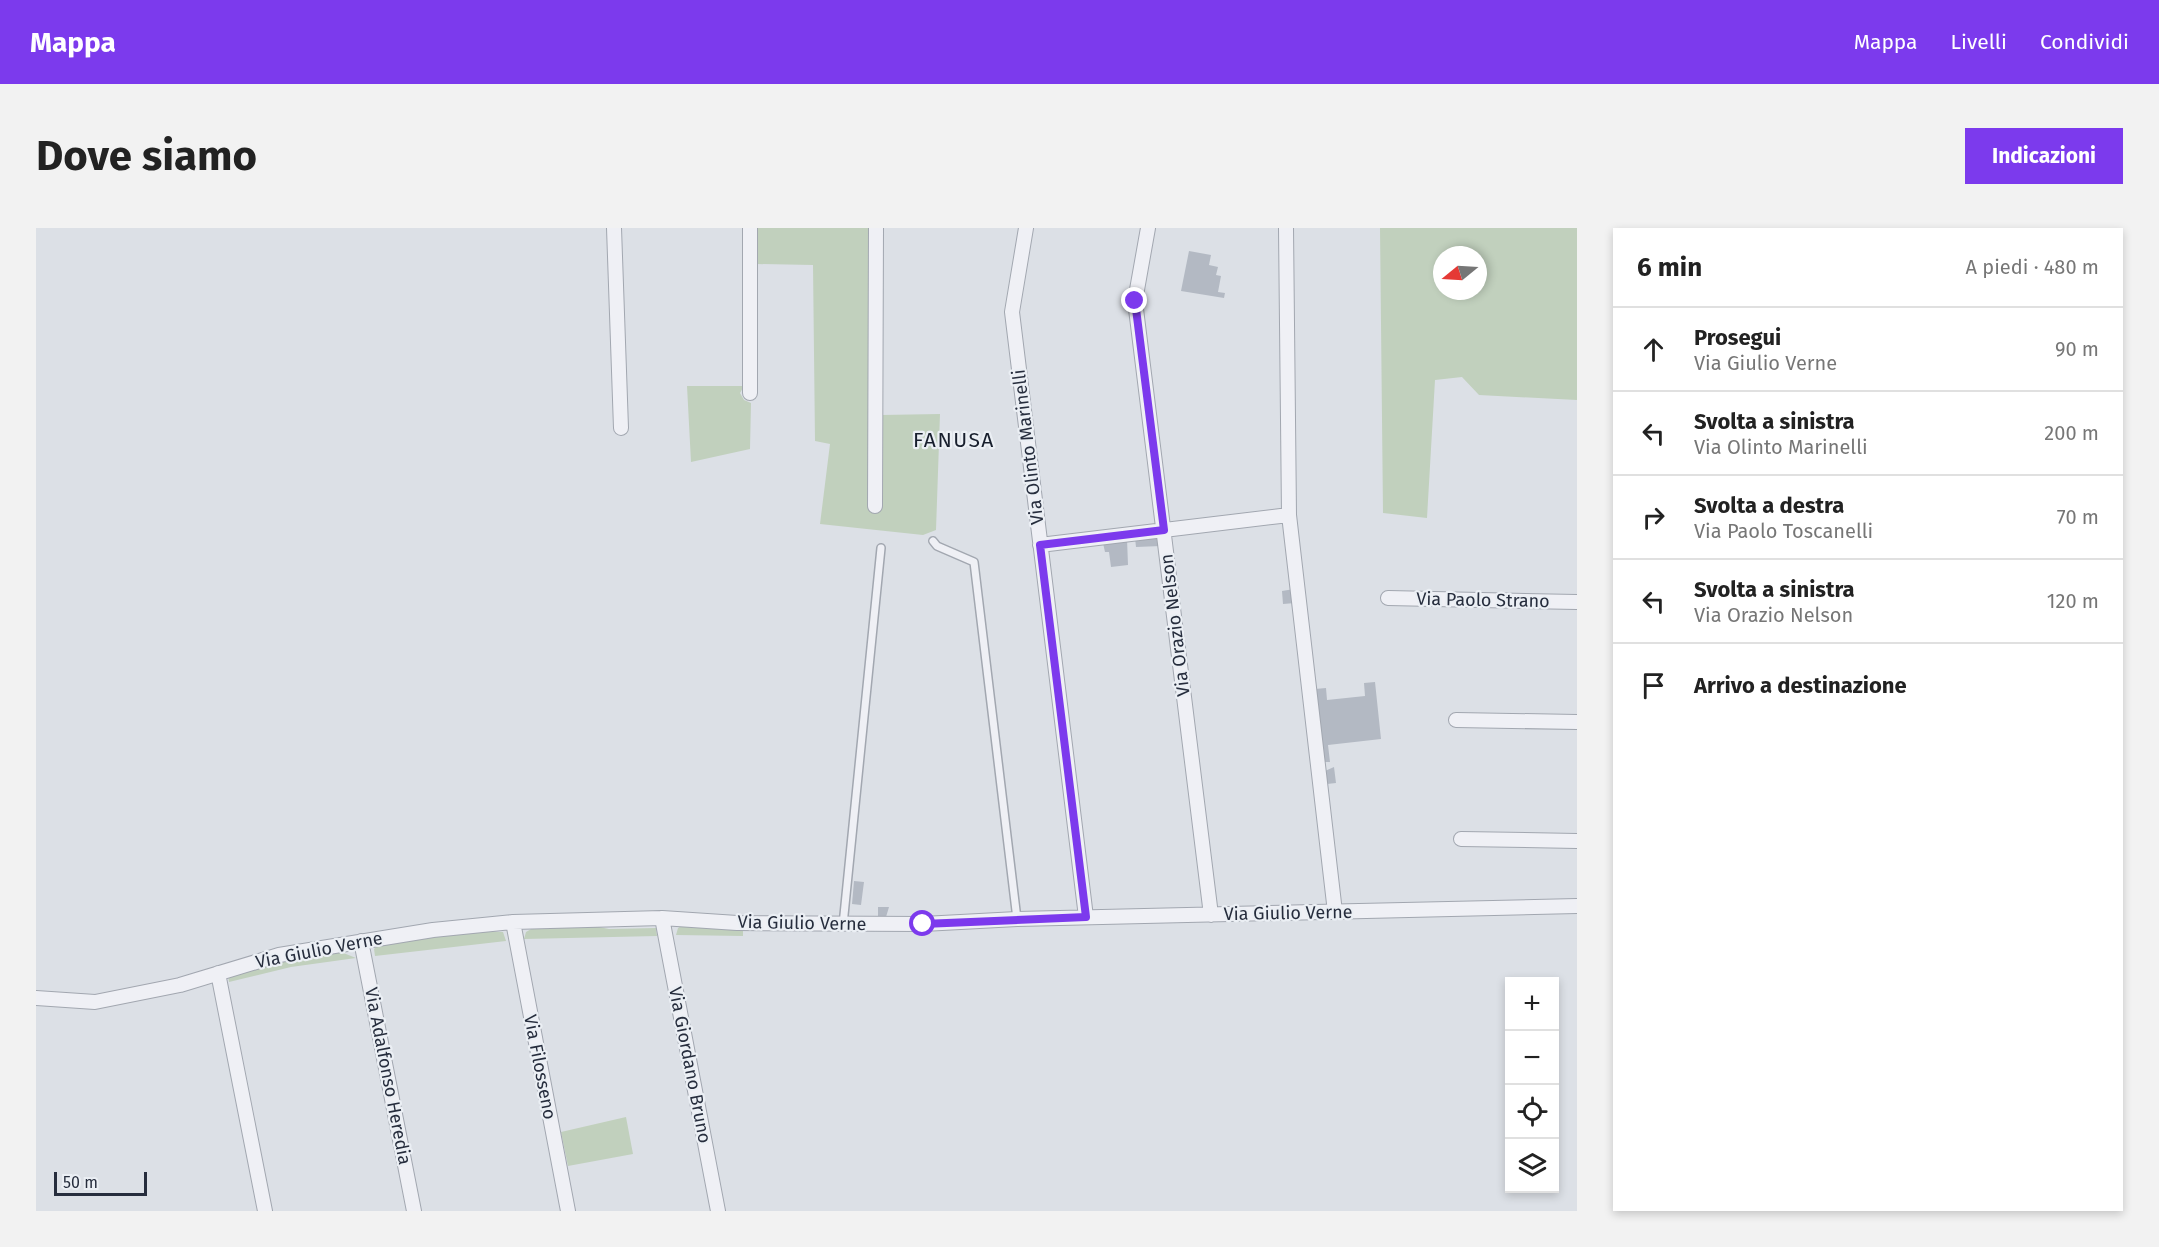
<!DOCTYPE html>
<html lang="it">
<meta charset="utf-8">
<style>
:root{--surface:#fff;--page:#f2f2f2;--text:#222;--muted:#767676;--line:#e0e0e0;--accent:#7c3aed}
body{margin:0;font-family:"Fira Sans",sans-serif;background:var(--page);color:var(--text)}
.controls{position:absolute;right:18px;bottom:18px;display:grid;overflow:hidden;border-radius:0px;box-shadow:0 3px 9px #0003}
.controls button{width:54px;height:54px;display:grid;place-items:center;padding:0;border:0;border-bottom:2px solid var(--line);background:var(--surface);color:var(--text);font:30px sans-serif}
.compass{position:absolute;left:1397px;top:18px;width:54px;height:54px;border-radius:50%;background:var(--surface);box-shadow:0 3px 9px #0003;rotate:252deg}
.scale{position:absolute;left:18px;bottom:15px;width:93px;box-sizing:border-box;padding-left:6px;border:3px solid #262d3d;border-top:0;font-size:16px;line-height:21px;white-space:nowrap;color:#262d3d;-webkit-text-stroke:4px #ebeff4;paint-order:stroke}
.stop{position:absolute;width:18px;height:18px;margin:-14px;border:4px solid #7c3aed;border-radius:50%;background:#fff}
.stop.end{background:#7c3aed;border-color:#fff;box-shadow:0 2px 6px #0008}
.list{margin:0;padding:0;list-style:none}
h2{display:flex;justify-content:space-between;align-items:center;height:78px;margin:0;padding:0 24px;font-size:26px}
h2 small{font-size:20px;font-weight:400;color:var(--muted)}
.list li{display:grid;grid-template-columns:39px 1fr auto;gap:18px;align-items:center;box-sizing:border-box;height:84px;padding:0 24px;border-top:2px solid var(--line)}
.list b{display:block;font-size:22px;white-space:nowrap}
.list p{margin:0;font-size:20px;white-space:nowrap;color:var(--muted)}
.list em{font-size:20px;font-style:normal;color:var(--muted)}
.icon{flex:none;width:33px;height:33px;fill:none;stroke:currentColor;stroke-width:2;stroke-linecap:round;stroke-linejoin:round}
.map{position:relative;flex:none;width:1541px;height:983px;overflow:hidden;border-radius:0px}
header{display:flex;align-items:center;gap:36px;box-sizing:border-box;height:84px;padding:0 30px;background:var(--accent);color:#fff}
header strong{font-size:28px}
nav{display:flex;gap:33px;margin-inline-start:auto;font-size:21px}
.intro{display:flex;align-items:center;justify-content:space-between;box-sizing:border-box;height:144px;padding:0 36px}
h1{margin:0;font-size:42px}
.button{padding:15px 27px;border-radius:0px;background:var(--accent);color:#fff;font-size:21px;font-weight:700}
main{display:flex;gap:36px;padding:0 36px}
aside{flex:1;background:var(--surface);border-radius:0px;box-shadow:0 3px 9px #0003}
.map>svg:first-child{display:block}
.green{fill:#c1d0bd;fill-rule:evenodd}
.building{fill:#b3b9c3}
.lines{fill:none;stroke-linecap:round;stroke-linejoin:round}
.lane-casing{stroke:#a2a7b0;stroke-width:10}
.street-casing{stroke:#a2a7b0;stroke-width:16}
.lane{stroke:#eff0f5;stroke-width:7}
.street{stroke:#eff0f5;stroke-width:14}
.route{stroke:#7c3aed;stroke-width:8}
.labels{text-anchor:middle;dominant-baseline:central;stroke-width:4.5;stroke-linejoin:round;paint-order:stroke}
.street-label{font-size:18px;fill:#262d3d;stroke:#ebeff4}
.quarter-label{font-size:21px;letter-spacing:1.5px;fill:#181f2d;stroke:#ebeff4}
</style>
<header>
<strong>Mappa</strong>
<nav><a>Mappa</a><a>Livelli</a><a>Condividi</a></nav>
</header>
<div class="intro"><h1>Dove siamo</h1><a class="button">Indicazioni</a></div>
<main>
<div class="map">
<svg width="1541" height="983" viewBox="0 0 1541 983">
<rect width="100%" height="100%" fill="#dce0e6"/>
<path class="green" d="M720 0H836L845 187 904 186 900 302 887 307 784 296 794 216 779 213 777 37 721 36Z
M1344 0H1541V172L1443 167 1426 149 1399 152 1391 290 1347 285ZM1406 27H1442V63H1406Z
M651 158H708L704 165 708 172 715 175 714 221 655 234Z
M647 697 707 699V708L640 707 642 700Z
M558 698 573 701 620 700 621 708 488 711 490 704 497 700Z
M446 703 467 704 470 713 339 728 338 721 342 717Z
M305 724 320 730 255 739 193 754 192 747 244 732Z
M590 889 597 926 532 938 525 904Z"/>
<path class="building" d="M1153 23 1175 27 1173 37 1182 39 1180 47 1185 48 1182 64 1189 65 1188 70 1145 63Z
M1123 307 1125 318 1100 319 1099 310Z
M1091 311 1092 337 1075 339 1073 324H1069L1067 315Z
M1258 361 1259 375 1247 376 1246 363Z
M1339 454 1345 511 1292 517 1294 534H1288L1279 461 1290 460 1291 472 1329 468 1328 455Z
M1298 539 1300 555 1291 556 1289 543Z
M818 653 828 654 825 677 816 676Z
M842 679H853L850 689 842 690Z"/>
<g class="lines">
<g class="lane-casing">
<path id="lane" d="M897 313 901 318 938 334 981 691
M807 697 845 320"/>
</g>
<g class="street-casing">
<path id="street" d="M578 0 585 200
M714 0V165
M990 0 976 84 1050 689
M1112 0 1099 73 1175 687
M1250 0 1253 287 1299 684
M839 278 840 0
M1004 317 1253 287
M1352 370 1541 374
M1420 492 1541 494
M1425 611 1541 613
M626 690 682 983
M477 694 532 983
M325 713 378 983
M182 745 229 983
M0 770 59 774 144 757 243 727 397 702 477 694 626 690 701 695 887 696 981 691 1541 678"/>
</g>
<use href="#lane" class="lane"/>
<use href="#street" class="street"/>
</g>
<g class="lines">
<path class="route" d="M887 696 1050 689 1004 317 1128 302 1099 73"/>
</g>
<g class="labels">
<g class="street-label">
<text transform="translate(992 219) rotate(-97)">Via Olinto Marinelli</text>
<text transform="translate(1447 372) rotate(1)">Via Paolo Strano</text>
<text transform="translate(1139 397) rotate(-97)">Via Orazio Nelson</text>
<text transform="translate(1252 685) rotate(-1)">Via Giulio Verne</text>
<text transform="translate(766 695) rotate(1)">Via Giulio Verne</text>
<text transform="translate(283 722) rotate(-11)">Via Giulio Verne</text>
<text transform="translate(654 837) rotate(79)">Via Giordano Bruno</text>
<text transform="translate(504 839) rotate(79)">Via Filosseno</text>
<text transform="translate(352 848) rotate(79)">Via Adalfonso Heredia</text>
</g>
<g class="quarter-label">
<text x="918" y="212">FANUSA</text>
</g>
</g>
</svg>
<div class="controls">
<button>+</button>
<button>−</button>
<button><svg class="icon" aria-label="locate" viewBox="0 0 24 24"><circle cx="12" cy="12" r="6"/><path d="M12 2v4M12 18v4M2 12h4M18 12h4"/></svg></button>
<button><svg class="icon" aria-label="layers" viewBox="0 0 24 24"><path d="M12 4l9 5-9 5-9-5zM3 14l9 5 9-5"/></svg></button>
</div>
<svg class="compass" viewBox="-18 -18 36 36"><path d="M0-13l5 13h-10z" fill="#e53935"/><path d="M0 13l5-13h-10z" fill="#767676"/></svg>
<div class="scale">50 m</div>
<div class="stop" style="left:887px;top:696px"></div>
<div class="stop end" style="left:1099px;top:73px"></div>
</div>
<aside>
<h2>6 min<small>A piedi · 480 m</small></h2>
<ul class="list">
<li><svg class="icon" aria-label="ahead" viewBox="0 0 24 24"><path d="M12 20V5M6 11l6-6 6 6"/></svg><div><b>Prosegui</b><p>Via Giulio Verne</p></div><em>90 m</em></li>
<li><svg class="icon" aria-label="left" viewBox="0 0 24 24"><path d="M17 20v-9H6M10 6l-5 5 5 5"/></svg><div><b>Svolta a sinistra</b><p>Via Olinto Marinelli</p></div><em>200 m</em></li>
<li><svg class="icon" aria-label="right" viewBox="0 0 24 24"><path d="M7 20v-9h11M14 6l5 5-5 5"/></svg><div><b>Svolta a destra</b><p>Via Paolo Toscanelli</p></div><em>70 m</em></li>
<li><svg class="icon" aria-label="left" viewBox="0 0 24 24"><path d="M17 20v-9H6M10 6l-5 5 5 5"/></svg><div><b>Svolta a sinistra</b><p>Via Orazio Nelson</p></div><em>120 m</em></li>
<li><svg class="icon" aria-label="arrive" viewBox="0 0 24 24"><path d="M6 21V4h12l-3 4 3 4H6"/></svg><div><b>Arrivo a destinazione</b></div></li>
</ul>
</aside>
</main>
